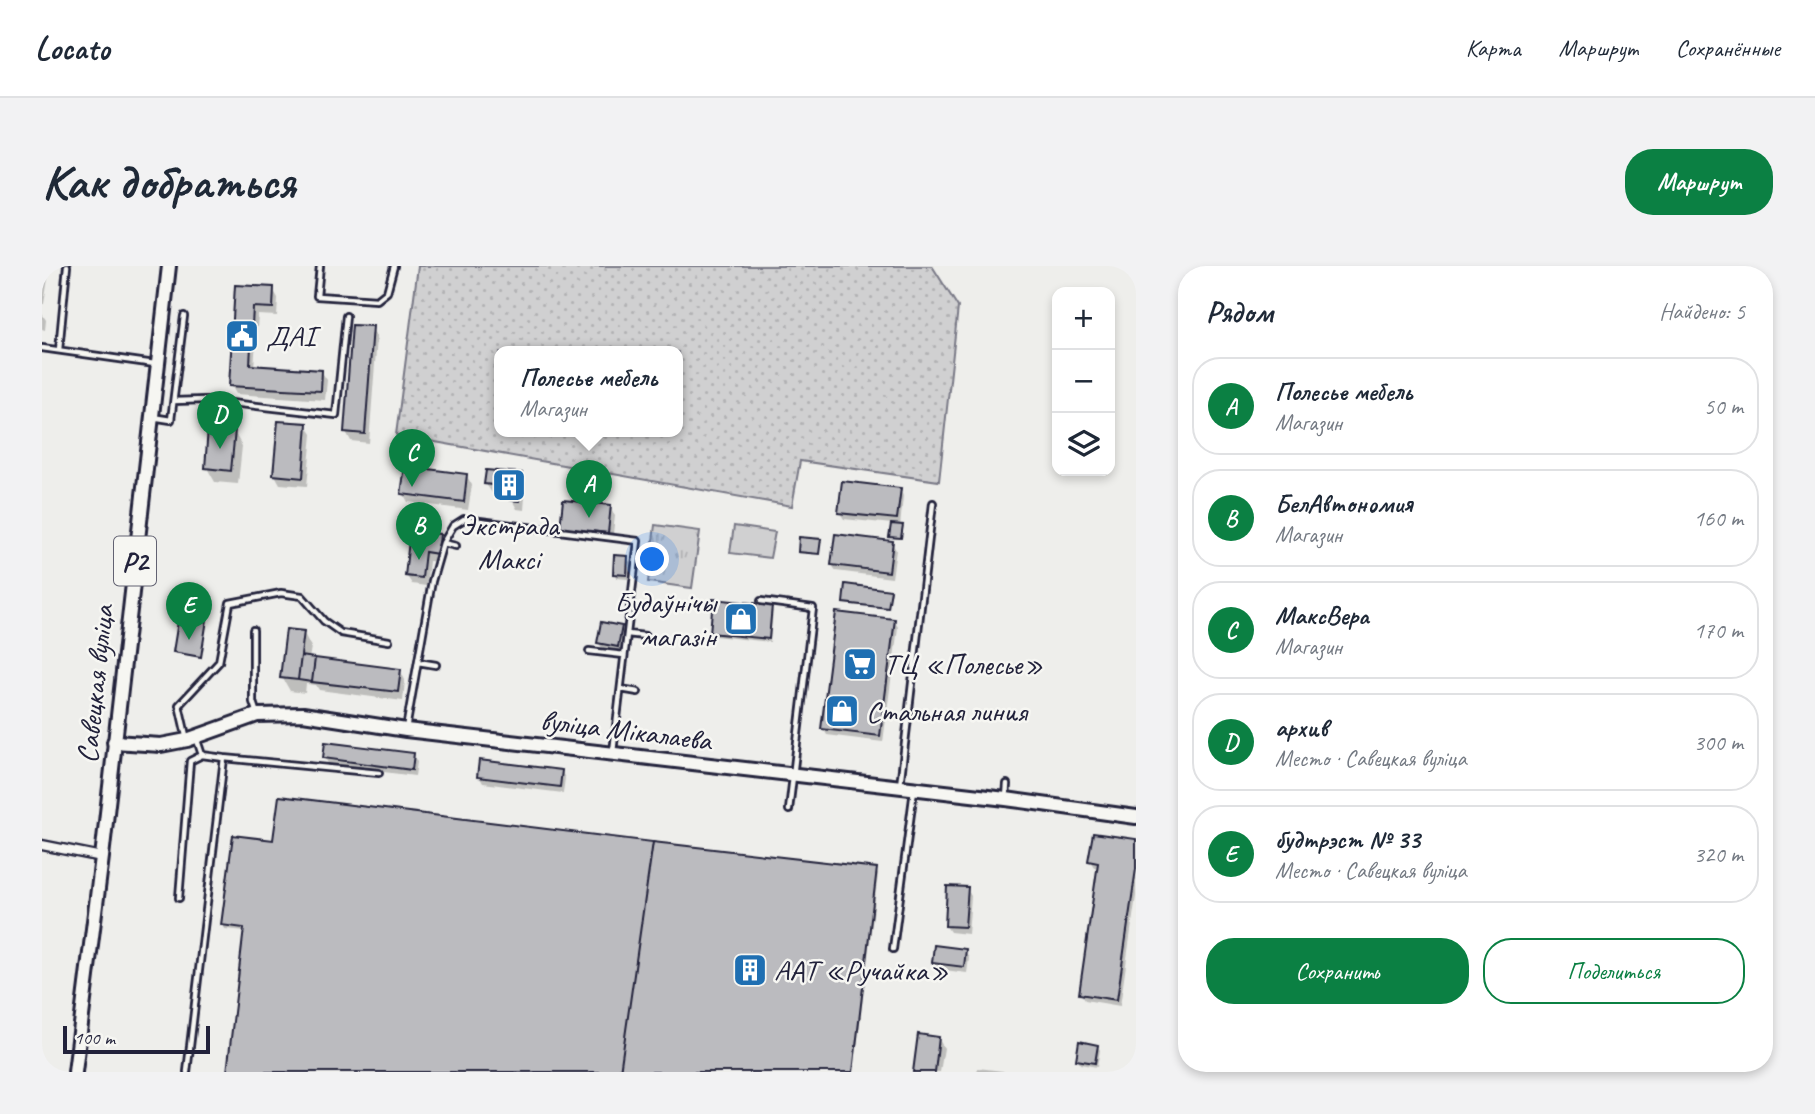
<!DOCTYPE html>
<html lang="ru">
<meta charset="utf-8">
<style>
:root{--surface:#fff;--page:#f2f2f3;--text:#1f2937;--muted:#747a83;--line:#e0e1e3;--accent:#0b8043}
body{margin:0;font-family:Caveat,sans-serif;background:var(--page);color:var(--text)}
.controls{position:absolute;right:21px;top:21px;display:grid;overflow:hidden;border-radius:14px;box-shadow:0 4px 10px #0003}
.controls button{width:63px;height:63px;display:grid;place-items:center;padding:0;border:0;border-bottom:2px solid var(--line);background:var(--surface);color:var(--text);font:35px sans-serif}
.scale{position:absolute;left:21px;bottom:18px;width:147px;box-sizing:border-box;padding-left:7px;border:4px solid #22223b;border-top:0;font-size:19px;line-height:24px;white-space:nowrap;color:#22223b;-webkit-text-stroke:5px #f6f6f2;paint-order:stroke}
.you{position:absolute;left:611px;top:294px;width:24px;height:24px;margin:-18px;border:5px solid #fff;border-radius:50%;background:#1a73e8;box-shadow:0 0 0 10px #1a73e833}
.badge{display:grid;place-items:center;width:46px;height:46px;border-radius:50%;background:var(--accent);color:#fff;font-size:23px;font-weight:700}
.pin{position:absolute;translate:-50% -58px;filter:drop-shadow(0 2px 4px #0008)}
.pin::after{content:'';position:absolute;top:37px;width:24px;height:21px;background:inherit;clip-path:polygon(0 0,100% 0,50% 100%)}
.popup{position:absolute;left:452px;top:80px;width:189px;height:91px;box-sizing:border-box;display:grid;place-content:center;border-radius:14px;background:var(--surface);filter:drop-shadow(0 2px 5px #0005);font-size:23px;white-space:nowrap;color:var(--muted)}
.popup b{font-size:26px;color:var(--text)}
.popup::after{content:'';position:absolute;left:50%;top:100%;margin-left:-14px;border:14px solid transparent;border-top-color:var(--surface)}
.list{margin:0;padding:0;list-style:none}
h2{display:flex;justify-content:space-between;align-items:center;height:91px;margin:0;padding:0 28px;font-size:30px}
h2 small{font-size:23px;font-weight:400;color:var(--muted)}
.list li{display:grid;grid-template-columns:46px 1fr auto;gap:21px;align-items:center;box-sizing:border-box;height:98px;margin:0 14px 14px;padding:0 14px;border:2px solid var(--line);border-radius:28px}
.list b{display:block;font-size:26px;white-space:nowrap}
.list p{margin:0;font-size:23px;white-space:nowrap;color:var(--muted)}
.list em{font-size:23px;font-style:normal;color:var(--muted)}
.actions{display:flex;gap:14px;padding:21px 28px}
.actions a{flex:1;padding:16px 0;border:2px solid var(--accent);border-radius:28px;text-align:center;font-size:24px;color:var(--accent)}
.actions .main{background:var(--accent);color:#fff}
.icon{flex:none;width:38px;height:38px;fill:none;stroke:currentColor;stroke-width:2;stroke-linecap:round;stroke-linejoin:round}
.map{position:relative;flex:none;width:1094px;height:806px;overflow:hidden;border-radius:28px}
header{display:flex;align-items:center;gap:42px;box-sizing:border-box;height:98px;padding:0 35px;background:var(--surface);border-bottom:2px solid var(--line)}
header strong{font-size:33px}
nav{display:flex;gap:38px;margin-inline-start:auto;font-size:24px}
.intro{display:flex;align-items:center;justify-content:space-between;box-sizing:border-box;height:168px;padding:0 42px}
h1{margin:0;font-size:49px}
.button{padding:18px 32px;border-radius:28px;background:var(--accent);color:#fff;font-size:24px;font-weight:700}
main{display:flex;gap:42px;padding:0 42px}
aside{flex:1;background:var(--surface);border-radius:28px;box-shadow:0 4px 10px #0003}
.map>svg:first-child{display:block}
.grass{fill:url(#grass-tufts);stroke:#797986;stroke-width:2}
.garden{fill:url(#garden-dots);stroke:#797986;stroke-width:2;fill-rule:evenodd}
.pitch{fill:#d0d0d1;stroke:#797986;stroke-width:2}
.shadow{fill:#0003}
.building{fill:#bbbbbf;stroke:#22223b;stroke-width:2}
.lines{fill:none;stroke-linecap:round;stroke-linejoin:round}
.lane-casing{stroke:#22223b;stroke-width:10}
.street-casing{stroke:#22223b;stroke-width:13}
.secondary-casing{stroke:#22223b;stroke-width:18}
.primary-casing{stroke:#22223b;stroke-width:18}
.lane{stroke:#f6f6f2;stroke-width:4.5}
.street{stroke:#f6f6f2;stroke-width:8}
.secondary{stroke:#f6f6f2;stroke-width:12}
.primary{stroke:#f6f6f2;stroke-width:12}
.labels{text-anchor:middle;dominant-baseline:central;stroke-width:5;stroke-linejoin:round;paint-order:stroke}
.shield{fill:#f6f6f2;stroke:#626272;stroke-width:2}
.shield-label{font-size:28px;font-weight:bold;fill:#22223b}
.poi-label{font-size:30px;fill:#22223b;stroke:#f6f6f2;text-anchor:start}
.street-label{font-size:30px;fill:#22223b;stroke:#f6f6f2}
</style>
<header>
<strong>Locato</strong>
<nav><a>Карта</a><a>Маршрут</a><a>Сохранённые</a></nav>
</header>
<div class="intro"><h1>Как добраться</h1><a class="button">Маршрут</a></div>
<main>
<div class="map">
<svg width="1094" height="806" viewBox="0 0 1094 806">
<defs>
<pattern id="grass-tufts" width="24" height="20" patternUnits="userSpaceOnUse" patternTransform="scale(1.75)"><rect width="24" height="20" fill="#d0d0d1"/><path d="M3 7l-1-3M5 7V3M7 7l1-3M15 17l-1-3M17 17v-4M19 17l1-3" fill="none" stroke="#b2b2b4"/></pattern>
<pattern id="garden-dots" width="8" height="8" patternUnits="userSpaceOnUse" patternTransform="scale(1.75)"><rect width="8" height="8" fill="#d0d0d1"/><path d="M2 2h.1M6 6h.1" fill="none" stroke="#b2b2b4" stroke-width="1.8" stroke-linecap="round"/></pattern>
</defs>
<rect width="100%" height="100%" fill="#eeeeeb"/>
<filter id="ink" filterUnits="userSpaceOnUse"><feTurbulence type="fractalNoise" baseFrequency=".0143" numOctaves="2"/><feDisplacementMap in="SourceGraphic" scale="14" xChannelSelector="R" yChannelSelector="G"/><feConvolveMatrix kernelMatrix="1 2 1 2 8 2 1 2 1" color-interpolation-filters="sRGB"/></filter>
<g filter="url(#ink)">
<path class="grass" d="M613 259 658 265 650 322 606 316Z"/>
<path class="garden" d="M376 0H890L916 41 897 215 758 195 750 240 354 169ZM458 86H636V166H458Z"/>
<path class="pitch" d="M692 260 733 266 728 292 688 287Z"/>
<path class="shadow" d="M0 0H8L2 38H0Z
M195 21 231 23 236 32 235 50 216 49 212 101 279 105 285 114 283 134 194 128 189 119Z
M0 48 4 54 3 64 0 63Z
M329 62 335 71 327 177 309 175 304 166Z
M264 159 270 168 265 220 238 218 233 209Z
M192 166 200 180 196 218 173 216 165 202Z
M479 208 484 217 482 244 475 243 470 234V229L450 227 444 218Z
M424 209 430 219 426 244 366 236 361 227Z
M858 223 861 230 858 261 861 262 859 273 850 272V258L802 253 798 247Z
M568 240 573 250 570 276 525 271 519 262Z
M370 267 397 270 402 279 400 296 387 295 384 320 370 318 364 309Z
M850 277 854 284 850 312 794 305 790 299Z
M585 292 588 296 586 313 575 312 572 308Z
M848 327 846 343 802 336Z
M729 341 731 345 728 376 672 370 670 366Z
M166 343 160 392 133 387V386Z
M852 355 856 361 841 476 785 469 781 462Z
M579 361 583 368 580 387 561 384 557 377Z
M261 366 269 381 267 393 358 404 363 414 361 435 277 424 274 419 264 418 263 427 248 425 240 411Z
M371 489 375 496 373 510 287 499 283 492Z
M519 505 523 512 521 527 441 517 437 510Z
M1094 575V630L1078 740 1043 734 1039 728 1057 602 1052 601 1048 595Z
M232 576 834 604 836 608 812 806H187L204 665 183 663 181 659Z
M925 623 929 630 926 668 908 666 904 660Z
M923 685 927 692 925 707 895 703 891 696Z
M896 772 902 782 898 806H872Z
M1055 780 1058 784 1055 801 1038 798 1036 794Z
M936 802 961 805 962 806H935Z"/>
<path class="building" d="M193 19 232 21 231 42 211 41 208 99 280 104 279 125 187 120Z
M310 59 331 60 323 168 302 166Z
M236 155 265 157 261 212 231 209Z
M166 162 193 164 189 205 163 202Z
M363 200 425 208 422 236 359 228Z
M444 204 480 207 477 235 468 234 469 221 442 218Z
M800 215 859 222 855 253 796 247Z
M521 234 569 239 566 267 518 262Z
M849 258 861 259 859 272 847 271Z
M368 265 398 268 396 288 383 286 380 312 363 310Z
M793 268 851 275 847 306 789 299Z
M757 271 779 273 777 288 756 286Z
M572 289 586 290 585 309 571 308Z
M803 318 849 324 846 342 801 337Z
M671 333 730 339 727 373 668 367Z
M139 337 167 341 159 391 131 386Z
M794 346 853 353 838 470 779 463Z
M559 356 580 360 576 381 555 377Z
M244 363 262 365 256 414 238 412Z
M259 390 273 392 270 416 256 414Z
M273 392 359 403 356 426 270 416Z
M283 476 372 487 370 504 281 492Z
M437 494 520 504 518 521 435 511Z
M237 530 611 576 578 806H185L202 662 179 659 191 569 231 574Z
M1051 567 1094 573V603L1075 734 1037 728 1056 597 1046 595Z
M611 576 835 602 811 806H578Z
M905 620 926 621 923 661 903 660Z
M892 679 924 683 922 701 890 697Z
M876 768 897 771 893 806H871Z
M1037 775 1056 779 1053 797 1034 794Z"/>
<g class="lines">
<g class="lane-casing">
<path id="lane" d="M278 0 275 30 335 34 345 26 352 0
M0 82 113 98
M17 84 25 0
M132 135 163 134 294 149 304 50
M110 151 129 154 142 50
M401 277 414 280
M719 335 771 342 747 544
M211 364V436L215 448
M585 368 603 370
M547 385 582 389
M376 396 394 399
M579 423 596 426
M364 463 390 315 401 277 411 260 422 253 596 275 571 486
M145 474 137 439 177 396 188 337 239 327 260 330 282 355 299 367 347 375
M155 474 160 489
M182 492 337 507
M858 520 891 237
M964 532 965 518
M137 632 148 495 160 489 182 492 145 806
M851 683 872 524"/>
</g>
<g class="street-casing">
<path id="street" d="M0 579 60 591"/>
</g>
<g class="secondary-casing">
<path id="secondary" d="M72 476 119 479 145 474 215 449 261 448 364 464 964 533 1094 551"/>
</g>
<g class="primary-casing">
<path id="primary" d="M33 806 60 591 127 0"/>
</g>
<use href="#lane" class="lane"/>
<use href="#street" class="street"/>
<use href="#secondary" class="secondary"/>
<use href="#primary" class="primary"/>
</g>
</g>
<defs>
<g id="civic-square" transform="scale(1.75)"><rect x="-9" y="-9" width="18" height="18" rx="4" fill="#1f6fb2" stroke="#f6f6f2"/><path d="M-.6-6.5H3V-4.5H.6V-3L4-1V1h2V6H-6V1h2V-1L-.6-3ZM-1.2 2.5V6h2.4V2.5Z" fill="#fff"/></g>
<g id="building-square" transform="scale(1.75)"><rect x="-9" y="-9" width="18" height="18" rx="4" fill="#1f6fb2" stroke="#f6f6f2"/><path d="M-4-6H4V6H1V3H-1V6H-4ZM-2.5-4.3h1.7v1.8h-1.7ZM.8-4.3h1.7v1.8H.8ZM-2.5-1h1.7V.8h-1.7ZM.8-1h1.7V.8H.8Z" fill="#fff"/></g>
<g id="shop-square" transform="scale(1.75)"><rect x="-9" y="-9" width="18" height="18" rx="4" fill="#1f6fb2" stroke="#f6f6f2"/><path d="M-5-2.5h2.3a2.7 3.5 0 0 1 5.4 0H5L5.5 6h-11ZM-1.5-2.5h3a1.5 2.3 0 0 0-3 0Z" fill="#fff"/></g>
<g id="supermarket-square" transform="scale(1.75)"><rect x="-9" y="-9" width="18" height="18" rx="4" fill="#1f6fb2" stroke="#f6f6f2"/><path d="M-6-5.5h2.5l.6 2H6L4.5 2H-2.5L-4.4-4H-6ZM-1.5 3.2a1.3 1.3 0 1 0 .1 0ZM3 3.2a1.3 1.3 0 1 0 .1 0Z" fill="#fff"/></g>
</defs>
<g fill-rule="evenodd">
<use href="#civic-square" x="200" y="70"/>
<use href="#building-square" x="467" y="219"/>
<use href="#shop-square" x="699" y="353"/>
<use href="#supermarket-square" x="818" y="398"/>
<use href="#shop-square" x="800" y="445"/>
<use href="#building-square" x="708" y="704"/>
</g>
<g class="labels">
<rect class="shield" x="72" y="270.5" width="42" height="49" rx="5"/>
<g class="shield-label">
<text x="93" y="295">Р2</text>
</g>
<g class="poi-label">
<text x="224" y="70">ДАІ</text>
<text x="467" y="259" text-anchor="middle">Экстрада<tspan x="467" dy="34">Максі</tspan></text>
<text x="674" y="336" text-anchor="end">Будаўнічы<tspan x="674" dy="34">магазін</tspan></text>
<text x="842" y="398">ТЦ «Полесье»</text>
<text x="824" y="445">Стальная линия</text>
<text x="732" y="704">ААТ «Ручайка»</text>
</g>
<g class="street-label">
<text transform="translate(53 418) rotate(-84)">Савецкая вуліца</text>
<text transform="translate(584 464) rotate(7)">вуліца Мікалаева</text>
</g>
</g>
</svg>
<div class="controls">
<button>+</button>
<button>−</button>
<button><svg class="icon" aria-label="layers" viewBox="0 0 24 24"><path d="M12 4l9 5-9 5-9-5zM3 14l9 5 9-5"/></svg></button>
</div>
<div class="scale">100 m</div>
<div class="you"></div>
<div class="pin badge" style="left:547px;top:252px">A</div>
<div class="popup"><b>Полесье мебель</b>Магазин</div>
<div class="pin badge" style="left:377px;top:294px">B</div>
<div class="pin badge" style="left:370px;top:221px">C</div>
<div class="pin badge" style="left:178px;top:183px">D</div>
<div class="pin badge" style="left:147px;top:374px">E</div>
</div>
<aside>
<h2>Рядом<small>Найдено: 5</small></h2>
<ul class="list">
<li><span class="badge">A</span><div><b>Полесье мебель</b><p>Магазин</p></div><em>50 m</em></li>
<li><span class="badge">B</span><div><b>БелАвтономия</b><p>Магазин</p></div><em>160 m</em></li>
<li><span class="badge">C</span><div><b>МаксBepa</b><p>Магазин</p></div><em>170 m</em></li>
<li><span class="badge">D</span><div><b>архив</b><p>Место · Савецкая вуліца</p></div><em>300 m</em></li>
<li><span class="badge">E</span><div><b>будтрэст № 33</b><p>Место · Савецкая вуліца</p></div><em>320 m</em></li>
</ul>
<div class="actions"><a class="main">Сохранить</a><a>Поделиться</a></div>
</aside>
</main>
